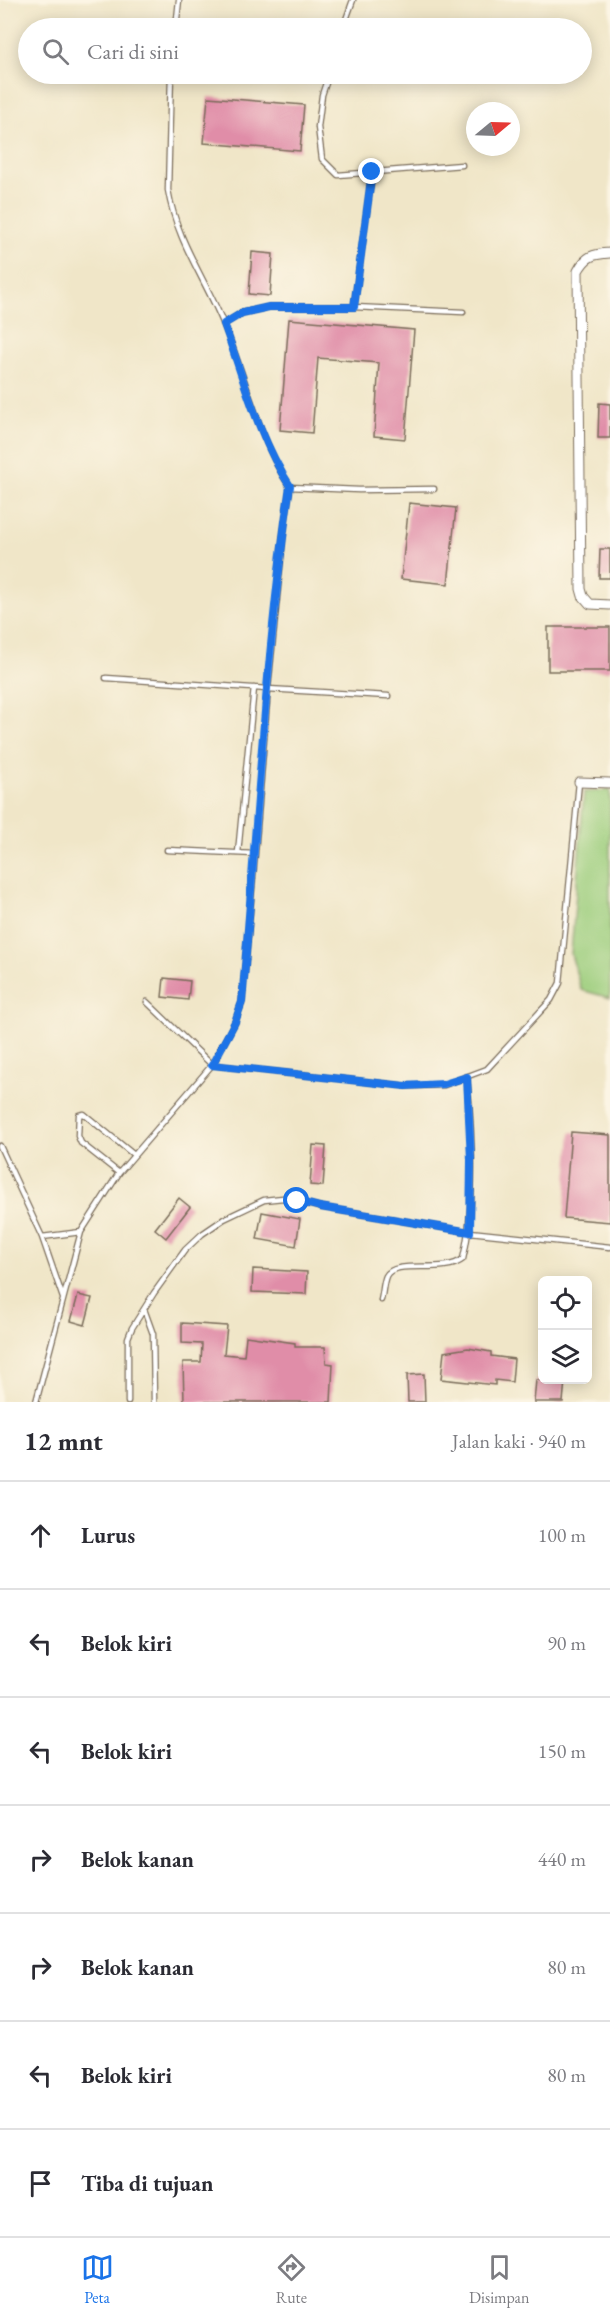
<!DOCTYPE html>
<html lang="id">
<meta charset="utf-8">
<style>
:root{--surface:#fff;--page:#f7f7f7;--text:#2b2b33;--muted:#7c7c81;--line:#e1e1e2;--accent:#1a73e8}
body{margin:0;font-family:"EB Garamond",serif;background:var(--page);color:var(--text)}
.controls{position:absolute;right:18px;bottom:18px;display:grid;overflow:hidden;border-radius:9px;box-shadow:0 3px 15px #0003}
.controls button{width:54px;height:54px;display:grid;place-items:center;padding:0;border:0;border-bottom:2px solid var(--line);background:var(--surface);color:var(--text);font:30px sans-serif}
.compass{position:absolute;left:466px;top:102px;width:54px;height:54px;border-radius:50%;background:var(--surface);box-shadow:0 3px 15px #0003;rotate:71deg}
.stop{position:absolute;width:18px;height:18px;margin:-14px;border:4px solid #1a73e8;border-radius:50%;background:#fff}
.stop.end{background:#1a73e8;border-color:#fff;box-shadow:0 2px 6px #0008}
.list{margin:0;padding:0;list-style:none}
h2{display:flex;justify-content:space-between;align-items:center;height:78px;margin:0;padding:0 24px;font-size:26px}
h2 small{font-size:20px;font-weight:400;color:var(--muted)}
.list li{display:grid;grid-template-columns:39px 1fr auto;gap:18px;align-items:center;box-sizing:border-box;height:108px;padding:0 24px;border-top:2px solid var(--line)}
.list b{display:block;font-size:22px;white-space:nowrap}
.list em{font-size:20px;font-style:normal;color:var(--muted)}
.icon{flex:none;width:33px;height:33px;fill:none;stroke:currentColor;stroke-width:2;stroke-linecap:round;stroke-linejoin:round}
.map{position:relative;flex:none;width:610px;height:1402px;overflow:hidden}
.search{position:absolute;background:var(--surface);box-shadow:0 3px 15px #0003;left:18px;right:18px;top:18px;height:66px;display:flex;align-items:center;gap:15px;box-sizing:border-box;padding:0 21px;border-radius:33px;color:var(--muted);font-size:22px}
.sheet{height:834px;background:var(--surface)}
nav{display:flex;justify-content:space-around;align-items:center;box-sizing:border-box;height:84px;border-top:2px solid var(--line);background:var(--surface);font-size:16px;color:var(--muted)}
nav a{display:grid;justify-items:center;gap:3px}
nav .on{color:var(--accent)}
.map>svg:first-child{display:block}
.green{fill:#9bcd7c;stroke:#6b7c4d;stroke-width:1.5}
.building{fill:#e08da8}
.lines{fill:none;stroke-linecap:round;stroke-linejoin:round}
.service-casing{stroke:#7a6c5a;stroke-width:7}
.minor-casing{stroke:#7a6c5a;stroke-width:11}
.service{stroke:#fff;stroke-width:4.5}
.minor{stroke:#fff;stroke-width:9}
.route{stroke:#1a73e8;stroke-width:8}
</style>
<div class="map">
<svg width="610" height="1402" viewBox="0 0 610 1402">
<rect width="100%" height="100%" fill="#fcf5e5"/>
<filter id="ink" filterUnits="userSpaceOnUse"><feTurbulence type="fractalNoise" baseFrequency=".0167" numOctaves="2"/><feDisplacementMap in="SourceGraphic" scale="12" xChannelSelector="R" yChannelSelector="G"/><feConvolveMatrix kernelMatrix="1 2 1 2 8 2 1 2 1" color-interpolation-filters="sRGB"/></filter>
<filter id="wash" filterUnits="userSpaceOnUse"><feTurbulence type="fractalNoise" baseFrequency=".008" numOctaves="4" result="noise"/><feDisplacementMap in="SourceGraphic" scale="24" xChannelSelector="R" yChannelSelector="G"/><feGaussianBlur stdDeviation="1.35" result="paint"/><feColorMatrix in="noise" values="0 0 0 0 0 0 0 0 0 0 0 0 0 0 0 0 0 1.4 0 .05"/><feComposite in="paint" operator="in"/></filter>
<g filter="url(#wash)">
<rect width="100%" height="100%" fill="#f0e6c8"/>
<path class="green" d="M610 790V998L581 990 571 954 584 792Z"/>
<g id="blocks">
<path class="building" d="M208 97 304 105 300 151 204 143Z
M252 252 273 254 270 296 249 294Z
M289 319 414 330 405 439 374 436 379 363 318 358 312 433 280 430Z
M599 403 610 404V438H598Z
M409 503 456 508 448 584 401 579Z
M600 549H610V578H599Z
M548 627H610V671H548Z
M164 978 190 981 188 1000 162 997Z
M571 1132 610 1135V1222L564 1218Z
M313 1145 326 1146 323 1186 310 1185Z
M179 1198 190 1207 166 1238 155 1229Z
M262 1212 300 1219 296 1246 257 1239Z
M253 1269 307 1272 306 1294 252 1292Z
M78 1295 92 1298 85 1325 71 1321Z
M182 1323 227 1326 224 1354 244 1356 246 1336 295 1343V1347H325L326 1363 333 1364 331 1402H184L183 1362H201L202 1344 182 1343Z
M468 1348 491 1352V1356L514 1359 512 1382 495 1380V1385L441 1379 444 1352Z
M424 1374 425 1402H408L407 1375Z
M536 1380H565L563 1402H534Z"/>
</g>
</g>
<g filter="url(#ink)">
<use href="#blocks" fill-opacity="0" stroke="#7a6c5a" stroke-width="1.5"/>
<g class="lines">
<g class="service-casing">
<path id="service" d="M176 28 179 0
M343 28 353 0
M171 74 168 190C177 242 205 278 224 325 246 378 258 438 290 487
M329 74 322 95 318 127 322 159 338 175 462 165
M354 307 463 312
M224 324 242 313 269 307H354L372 172
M106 678 268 689 283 537 290 487 359 490 434 489
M238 853 254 688
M255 854 268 689 388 696
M147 1002 212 1065 235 1022 242 1002 255 854 167 850
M0 1146 42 1237 63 1298
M119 1173 81 1143 78 1136 79 1115 84 1114 134 1155
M42 1237 81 1232
M381 1300C383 1293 383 1283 386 1276 395 1258 444 1275 463 1259 476 1204 472 1134 467 1077
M144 1309 153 1334 154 1402
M36 1402 81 1232 119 1173 212 1065 406 1086 444 1085 487 1069 551 1000 560 983 579 782
M128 1402V1338L132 1328 154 1293 185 1250 202 1234 224 1219 264 1200 283 1198 320 1207 470 1232 610 1247"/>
</g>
<g class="minor-casing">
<path id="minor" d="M610 253C593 254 586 256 578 271L581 589 583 596 590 604 610 605
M579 782 610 783"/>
</g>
<use href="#service" class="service"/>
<use href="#minor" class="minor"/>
</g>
</g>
<g class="lines" filter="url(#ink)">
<path class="route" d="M297 1201 320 1207 470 1232 471 1160 467 1077 444 1084 405 1086 212 1065 235 1022 242 1002C257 831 265 657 290 486 259 439 243 377 224 324L242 313 269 307H354L372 172"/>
</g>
</svg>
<div class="controls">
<button><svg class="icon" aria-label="locate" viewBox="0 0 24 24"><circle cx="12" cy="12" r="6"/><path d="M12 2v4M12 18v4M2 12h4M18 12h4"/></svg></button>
<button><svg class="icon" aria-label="layers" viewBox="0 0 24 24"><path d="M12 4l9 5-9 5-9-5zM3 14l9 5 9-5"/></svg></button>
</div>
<svg class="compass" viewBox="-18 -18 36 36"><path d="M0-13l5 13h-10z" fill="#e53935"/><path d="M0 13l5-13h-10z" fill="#7c7c81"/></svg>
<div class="stop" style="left:297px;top:1201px"></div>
<div class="stop end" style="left:372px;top:172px"></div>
<div class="search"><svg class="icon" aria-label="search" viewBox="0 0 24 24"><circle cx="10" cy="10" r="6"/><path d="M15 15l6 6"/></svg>Cari di sini</div>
</div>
<section class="sheet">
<h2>12 mnt<small>Jalan kaki · 940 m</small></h2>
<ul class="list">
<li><svg class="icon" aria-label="ahead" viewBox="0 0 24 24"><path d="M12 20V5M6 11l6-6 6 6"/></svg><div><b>Lurus</b></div><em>100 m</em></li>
<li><svg class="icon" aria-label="left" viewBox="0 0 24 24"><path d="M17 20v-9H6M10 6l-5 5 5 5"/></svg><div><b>Belok kiri</b></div><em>90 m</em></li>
<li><svg class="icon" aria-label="left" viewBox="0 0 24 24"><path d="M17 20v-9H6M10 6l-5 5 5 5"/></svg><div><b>Belok kiri</b></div><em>150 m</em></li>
<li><svg class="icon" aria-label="right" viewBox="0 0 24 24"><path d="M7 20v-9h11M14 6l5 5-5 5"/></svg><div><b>Belok kanan</b></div><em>440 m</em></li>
<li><svg class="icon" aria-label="right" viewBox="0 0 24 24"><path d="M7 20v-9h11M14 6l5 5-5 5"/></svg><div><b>Belok kanan</b></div><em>80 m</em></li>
<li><svg class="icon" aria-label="left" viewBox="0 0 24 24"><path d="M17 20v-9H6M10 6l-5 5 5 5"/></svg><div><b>Belok kiri</b></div><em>80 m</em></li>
<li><svg class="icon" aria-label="arrive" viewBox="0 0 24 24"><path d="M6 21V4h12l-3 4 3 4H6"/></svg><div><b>Tiba di tujuan</b></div></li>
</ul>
</section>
<nav>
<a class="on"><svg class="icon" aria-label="map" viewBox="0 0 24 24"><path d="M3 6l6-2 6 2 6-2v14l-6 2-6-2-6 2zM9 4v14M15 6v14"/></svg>Peta</a>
<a><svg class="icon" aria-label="directions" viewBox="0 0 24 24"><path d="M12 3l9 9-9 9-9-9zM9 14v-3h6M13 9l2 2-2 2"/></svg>Rute</a>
<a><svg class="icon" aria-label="saved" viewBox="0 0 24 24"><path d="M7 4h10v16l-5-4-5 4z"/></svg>Disimpan</a>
</nav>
